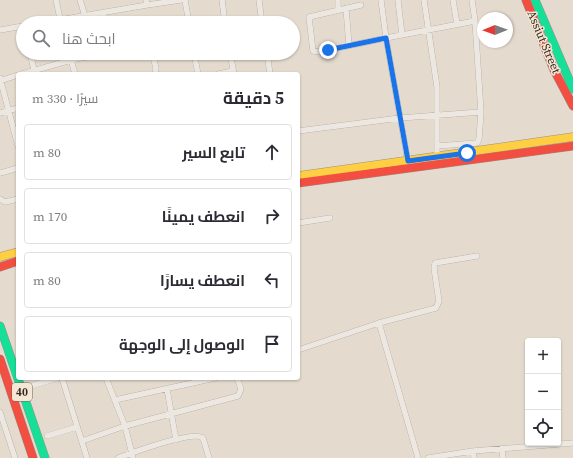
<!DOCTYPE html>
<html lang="ar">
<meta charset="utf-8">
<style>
:root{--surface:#fff;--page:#f2f2f3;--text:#2b2b33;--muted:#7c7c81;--line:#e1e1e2}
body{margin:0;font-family:"Source Serif 4",Cairo,serif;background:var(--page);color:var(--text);direction:rtl}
.controls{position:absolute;right:12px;bottom:12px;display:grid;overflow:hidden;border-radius:4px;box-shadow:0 1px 3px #0004}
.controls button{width:36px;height:36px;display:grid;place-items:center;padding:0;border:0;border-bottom:1px solid var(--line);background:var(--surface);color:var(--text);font:20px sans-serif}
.compass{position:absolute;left:477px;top:12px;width:36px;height:36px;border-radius:50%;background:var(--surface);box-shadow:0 1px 3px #0004;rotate:269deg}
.stop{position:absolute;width:12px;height:12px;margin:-9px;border:3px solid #1a73e8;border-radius:50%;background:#fff}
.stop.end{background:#1a73e8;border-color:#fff;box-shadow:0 1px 4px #0008}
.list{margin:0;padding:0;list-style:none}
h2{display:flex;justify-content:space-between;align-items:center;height:52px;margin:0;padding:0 16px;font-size:17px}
h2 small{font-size:13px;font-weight:400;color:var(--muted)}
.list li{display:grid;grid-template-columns:26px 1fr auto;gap:12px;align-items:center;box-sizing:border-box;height:56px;margin:0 8px 8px;padding:0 8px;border:1px solid var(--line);border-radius:4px}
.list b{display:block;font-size:15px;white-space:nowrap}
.list em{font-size:13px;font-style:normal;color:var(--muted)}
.icon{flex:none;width:22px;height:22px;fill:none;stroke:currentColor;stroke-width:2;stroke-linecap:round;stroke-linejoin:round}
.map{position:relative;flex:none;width:573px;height:458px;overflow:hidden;direction:ltr}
.search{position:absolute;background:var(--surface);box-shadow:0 1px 3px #0004;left:16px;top:16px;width:284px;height:44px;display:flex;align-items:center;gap:10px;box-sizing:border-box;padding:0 14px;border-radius:22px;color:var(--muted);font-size:15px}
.panel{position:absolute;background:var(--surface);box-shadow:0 1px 3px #0004;left:16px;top:72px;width:284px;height:308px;border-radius:4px;direction:rtl}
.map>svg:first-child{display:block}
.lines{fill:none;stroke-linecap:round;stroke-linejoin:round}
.street-casing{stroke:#a9a097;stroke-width:6}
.fast-casing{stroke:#999087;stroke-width:9}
.slow-casing{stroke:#999087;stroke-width:9}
.jam-casing{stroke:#999087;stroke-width:9}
.street{stroke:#ece7e0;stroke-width:5.5}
.fast{stroke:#16e098;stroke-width:8}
.slow{stroke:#ffcf43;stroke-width:8}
.jam{stroke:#f24e42;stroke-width:8}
.route{stroke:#1a73e8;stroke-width:5}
.labels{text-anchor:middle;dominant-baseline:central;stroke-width:3;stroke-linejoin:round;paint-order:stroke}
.shield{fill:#f4e7d5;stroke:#706156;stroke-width:1}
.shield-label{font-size:11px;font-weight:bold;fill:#372820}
.street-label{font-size:12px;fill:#372820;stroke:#f4e7d5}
</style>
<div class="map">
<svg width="573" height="458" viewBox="0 0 573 458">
<rect width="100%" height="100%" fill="#e4dbce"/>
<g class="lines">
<g class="street-casing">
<path id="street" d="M56 0 61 23
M80 0 85 16
M185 0 189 23
M222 0 225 23
M259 0 262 23
M338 0V10
M398 0 402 35
M424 0 437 87V157
M453 0 457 24
M147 5 181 0
M361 5 309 17 313 51 319 52 386 38 381 0
M346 8 349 45
M103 13 105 23
M42 23 141 6 147 5 146 0
M0 30 23 26
M30 53 35 74
M69 53 75 74
M152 53 156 68 155 74
M194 53 198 74
M230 53 234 74
M267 53 270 74
M22 74 71 60 106 53
M218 74 233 71
M0 78 18 146
M0 81 18 75
M0 113 18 108
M298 131 400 118 481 112 475 21 472 0
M437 146 477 143 479 139 481 112
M408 162 386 38 475 21
M0 173 18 168
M0 199 5 202 18 199
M298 223 330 218
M379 323 436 308 439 301 434 268 435 263 477 256
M298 350 379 323 418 458
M62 378 87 458
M106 378 125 426 133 458
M21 389 57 378
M167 389 176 440
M115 400 215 378
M0 412 15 458
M47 436 77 427
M82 441 125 426 238 396 241 389 237 378
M502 448 503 458
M118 458C132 453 193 430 203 438L209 458
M428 458 473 451
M474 458 473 451 573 443"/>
</g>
<g class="fast-casing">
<path id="fast" d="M535 0 573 89
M0 326 45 458"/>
</g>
<g class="slow-casing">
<path id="slow" d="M298 176 573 137
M0 257 18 252"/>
</g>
<g class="jam-casing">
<path id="jam" d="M526 0 554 70 573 106
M298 183 573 146
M0 267 18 261
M0 359 33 458"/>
</g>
<use href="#street" class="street"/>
<use href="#fast" class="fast"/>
<use href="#slow" class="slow"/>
<use href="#jam" class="jam"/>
</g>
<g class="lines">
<path class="route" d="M328 50 386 38 408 161 467 153"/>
</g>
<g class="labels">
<rect class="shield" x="12" y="383" width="20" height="18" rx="3"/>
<g class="shield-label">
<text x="22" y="392">40</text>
</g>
<g class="street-label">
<text transform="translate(544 42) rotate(67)">Assiut Street</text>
</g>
</g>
</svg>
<div class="controls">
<button>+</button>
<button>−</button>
<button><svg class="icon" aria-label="locate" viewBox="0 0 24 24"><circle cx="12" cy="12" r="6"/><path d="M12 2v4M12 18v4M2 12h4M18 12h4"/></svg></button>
</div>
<svg class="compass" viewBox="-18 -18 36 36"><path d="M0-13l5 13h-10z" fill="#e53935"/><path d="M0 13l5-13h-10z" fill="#7c7c81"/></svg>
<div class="stop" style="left:467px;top:153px"></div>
<div class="stop end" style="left:328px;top:50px"></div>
<div class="search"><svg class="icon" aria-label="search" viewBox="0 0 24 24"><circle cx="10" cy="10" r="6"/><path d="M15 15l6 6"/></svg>ابحث هنا</div>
<section class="panel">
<h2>5 دقيقة<small>سيرًا · 330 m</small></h2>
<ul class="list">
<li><svg class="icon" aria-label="ahead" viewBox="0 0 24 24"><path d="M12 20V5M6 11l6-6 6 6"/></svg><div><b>تابع السير</b></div><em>80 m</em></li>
<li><svg class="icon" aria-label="right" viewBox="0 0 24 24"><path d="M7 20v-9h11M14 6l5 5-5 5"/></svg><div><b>انعطف يمينًا</b></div><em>170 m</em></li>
<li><svg class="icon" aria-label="left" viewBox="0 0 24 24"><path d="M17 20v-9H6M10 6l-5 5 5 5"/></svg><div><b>انعطف يسارًا</b></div><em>80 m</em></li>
<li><svg class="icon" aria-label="arrive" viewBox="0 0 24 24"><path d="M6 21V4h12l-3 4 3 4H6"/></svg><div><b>الوصول إلى الوجهة</b></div></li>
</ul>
</section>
</div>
